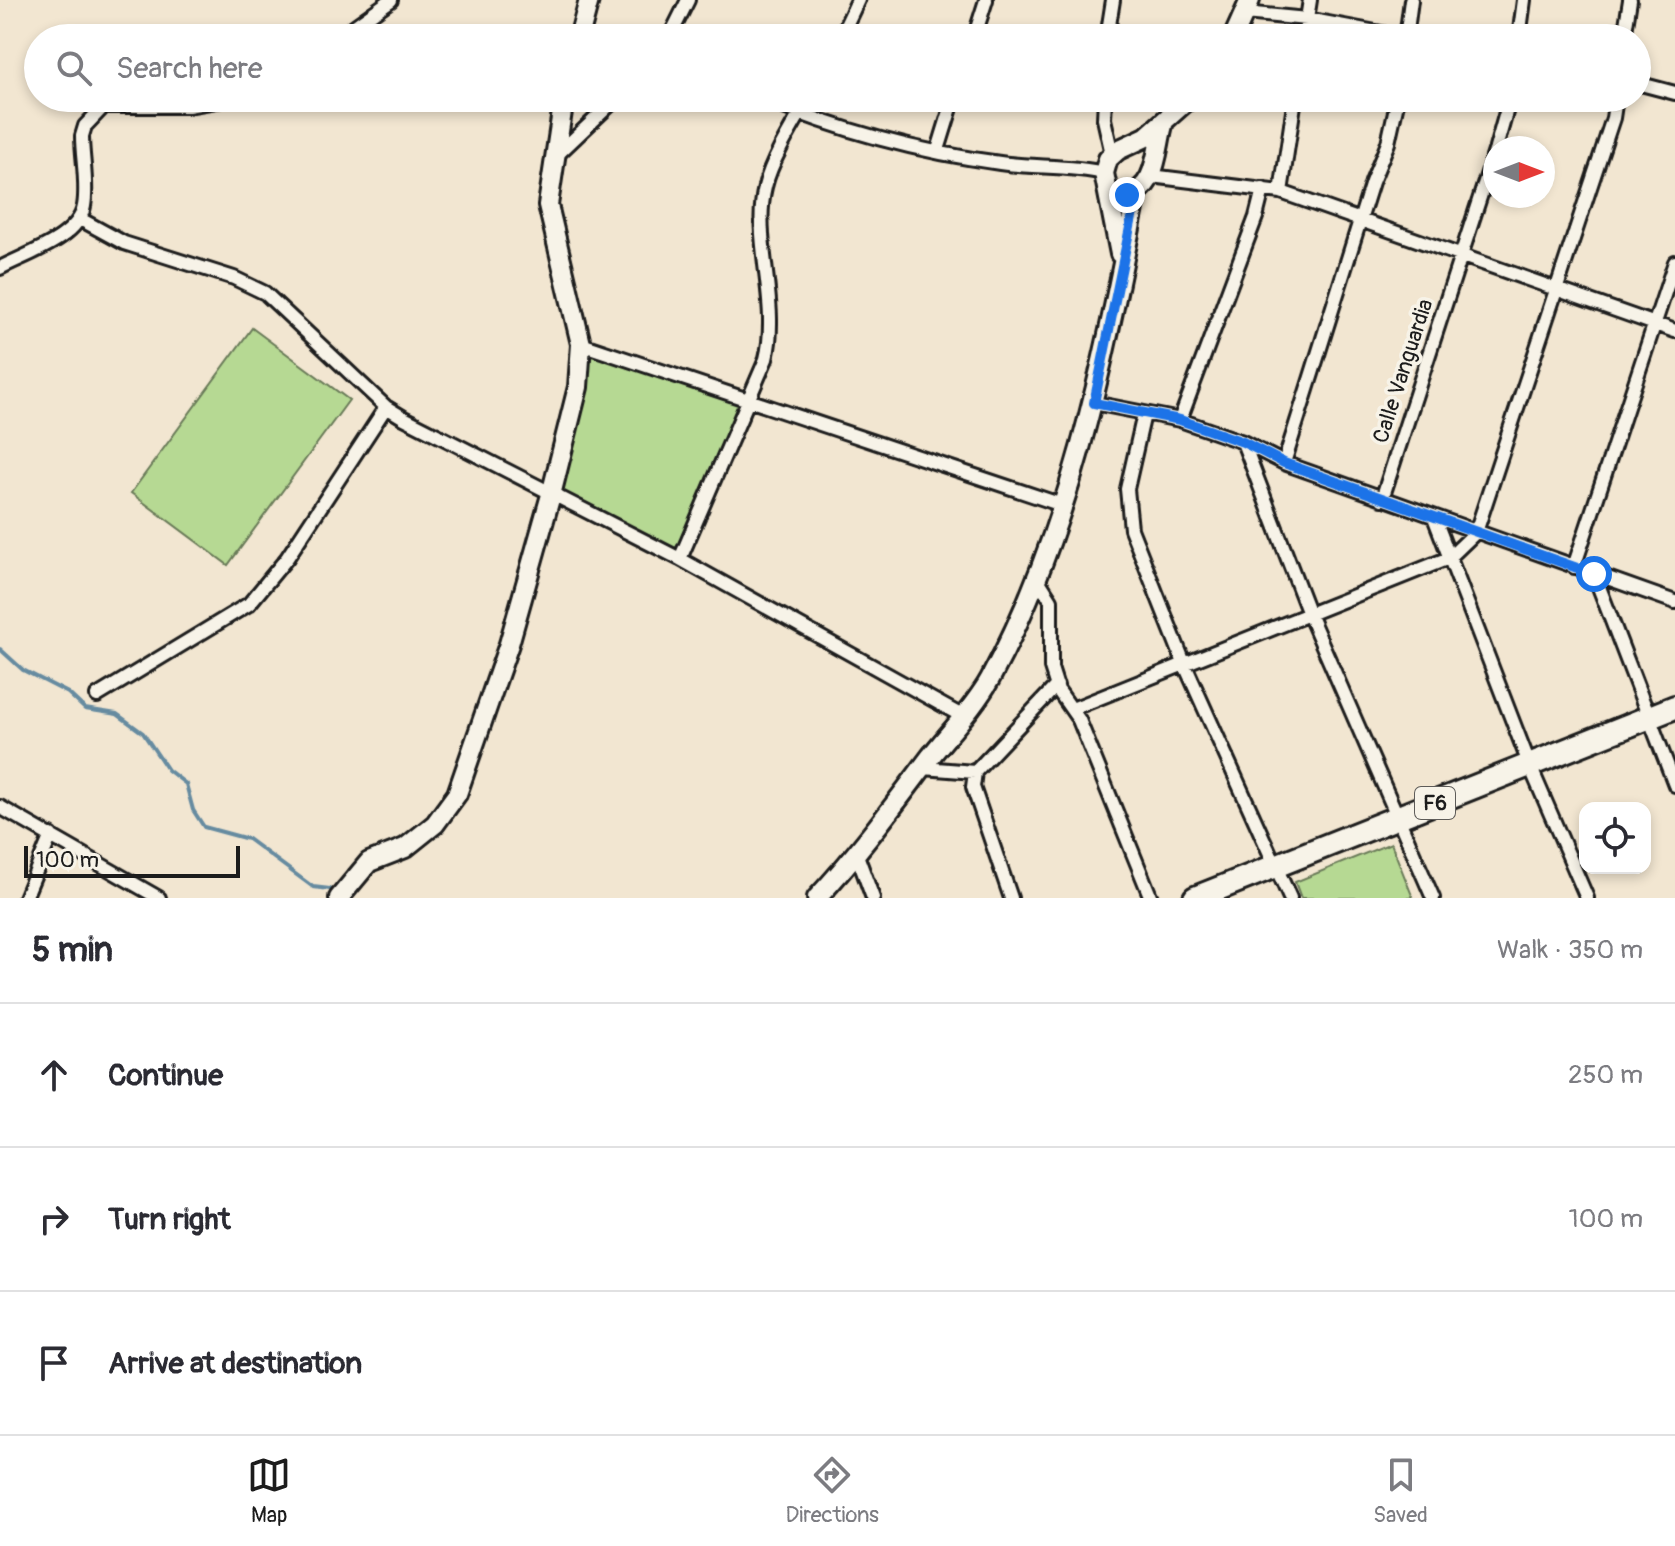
<!DOCTYPE html>
<meta charset="utf-8">
<style>
:root{--surface:#fff;--page:#f2f2f3;--text:#2b2b33;--muted:#7c7c81;--line:#e1e1e2;--accent:#1c1c1c}
body{margin:0;font-family:Pangolin,sans-serif;background:var(--page);color:var(--text)}
.controls{position:absolute;right:24px;bottom:24px;display:grid;overflow:hidden;border-radius:16px;box-shadow:0 4px 12px #0003}
.controls button{width:72px;height:72px;display:grid;place-items:center;padding:0;border:0;border-bottom:2px solid var(--line);background:var(--surface);color:var(--text);font:40px sans-serif}
.compass{position:absolute;left:1483px;top:136px;width:72px;height:72px;border-radius:50%;background:var(--surface);box-shadow:0 4px 12px #0003;rotate:90deg}
.scale{position:absolute;left:24px;bottom:20px;width:216px;box-sizing:border-box;padding-left:8px;border:4px solid #1c1c1c;border-top:0;font-size:22px;line-height:28px;white-space:nowrap;color:#1c1c1c;-webkit-text-stroke:6px #f7f3e8;paint-order:stroke}
.stop{position:absolute;width:24px;height:24px;margin:-18px;border:6px solid #1a73e8;border-radius:50%;background:#fff}
.stop.end{background:#1a73e8;border-color:#fff;box-shadow:0 2px 8px #0008}
.list{margin:0;padding:0;list-style:none}
h2{display:flex;justify-content:space-between;align-items:center;height:104px;margin:0;padding:0 32px;font-size:34px}
h2 small{font-size:26px;font-weight:400;color:var(--muted)}
.list li{display:grid;grid-template-columns:52px 1fr auto;gap:24px;align-items:center;box-sizing:border-box;height:144px;padding:0 32px;border-top:2px solid var(--line)}
.list b{display:block;font-size:30px;white-space:nowrap}
.list em{font-size:26px;font-style:normal;color:var(--muted)}
.icon{flex:none;width:44px;height:44px;fill:none;stroke:currentColor;stroke-width:2;stroke-linecap:round;stroke-linejoin:round}
.map{position:relative;flex:none;width:1675px;height:898px;overflow:hidden}
.search{position:absolute;background:var(--surface);box-shadow:0 4px 12px #0003;left:24px;right:24px;top:24px;height:88px;display:flex;align-items:center;gap:20px;box-sizing:border-box;padding:0 28px;border-radius:44px;color:var(--muted);font-size:30px}
.sheet{height:536px;background:var(--surface)}
nav{display:flex;justify-content:space-around;align-items:center;box-sizing:border-box;height:112px;border-top:2px solid var(--line);background:var(--surface);font-size:22px;color:var(--muted)}
nav a{display:grid;justify-items:center;gap:4px}
nav .on{color:var(--accent)}
.map>svg:first-child{display:block}
.green{fill:#b6d993;stroke:#697a58;stroke-width:2}
.lines{fill:none;stroke-linecap:round;stroke-linejoin:round}
.stream{stroke:#668ba0;stroke-width:4}
.street-casing{stroke:#1c1c1c;stroke-width:18}
.secondary-casing{stroke:#1c1c1c;stroke-width:24}
.highway-casing{stroke:#1c1c1c;stroke-width:28}
.street{stroke:#f7f3e8;stroke-width:12}
.secondary{stroke:#f7f3e8;stroke-width:18}
.highway{stroke:#f7f3e8;stroke-width:22}
.route{stroke:#1a73e8;stroke-width:10}
.labels{text-anchor:middle;dominant-baseline:central;stroke-width:7;stroke-linejoin:round;paint-order:stroke}
.shield{fill:#f7f3e8;stroke:#5e5c59;stroke-width:2}
.shield-label{font-size:20px;font-weight:bold;fill:#1c1c1c}
.street-label{font-size:22px;fill:#1c1c1c;stroke:#f7f3e8}
</style>
<div class="map">
<svg width="1675" height="898" viewBox="0 0 1675 898">
<rect width="100%" height="100%" fill="#f2e6d1"/>
<filter id="ink" filterUnits="userSpaceOnUse"><feTurbulence type="fractalNoise" baseFrequency=".0125" numOctaves="2"/><feDisplacementMap in="SourceGraphic" scale="16" xChannelSelector="R" yChannelSelector="G"/><feConvolveMatrix kernelMatrix="1 2 1 2 8 2 1 2 1" color-interpolation-filters="sRGB"/></filter>
<g filter="url(#ink)">
<path class="green" d="M252 328 349 400 228 565 131 493Z
M581 344 750 399 680 559 551 495Z
M1391 843 1413 898H1301L1295 882Z"/>
<g class="lines">
<path class="stream" d="M0 649 23 670 68 693 85 709 117 714 143 733 168 770 186 784 193 810 204 827 248 839 313 887 330 889 337 895"/>
<g class="street-casing">
<path id="street" d="M1244 13 1307 19 1408 38
M338 38 391 0
M669 38 688 0
M840 38 858 0
M974 38 986 0
M1107 38 1113 0
M1304 38 1310 0
M1406 38 1411 0
M1519 38 1524 0
M1624 38 1630 0
M1637 83 1675 93
M761 98C836 129 918 152 1000 163 1035 168 1070 165 1104 173
M1105 98 1104 119 1112 154
M1496 148 1510 98
M938 150 954 98
M556 156 617 98
M1151 176 1281 192 1675 331
M1281 192 1295 98
M80 219 124 243 234 278 265 293 386 407 404 418 680 559 962 716
M0 268C26 254 79 238 84 206 88 184 82 158 82 136L85 126 104 106H188L234 98
M581 344 1065 506
M1094 403 1180 420 1243 442 1284 463 1675 602
M1144 414 1127 489 1131 529 1184 663 1290 898
M1180 420 1256 217 1263 189
M1243 442 1309 614 1433 898
M1284 463 1372 182 1388 143 1398 98
M1382 499 1495 151
M1434 517 1530 766 1587 898
M680 559 766 359C780 303 752 239 765 187 771 160 795 122 809 98
M1574 567 1675 262
M1594 574 1675 785
M1037 578 1051 600V668L1058 690 1079 720 1151 898
M97 696 249 604 287 558 386 407
M1072 709 1449 558 1476 532 1613 118 1616 98
M923 768 975 772
M0 807 159 898
M857 855 873 898
M25 898 51 835
M1011 898 973 787 975 772 1057 685"/>
</g>
<g class="secondary-casing">
<path id="secondary" d="M579 38 589 0
M1233 38 1250 0
M1126 195C1157 191 1156 150 1163 125
M1120 254 1104 173 1108 159 1118 150 1146 137 1190 98
M339 898 369 862 405 848 435 824 457 794 509 644 551 495 578 387 581 344 548 205 564 98
M817 898C859 853 894 805 931 756 950 732 975 706 990 679 1072 527 1104 360 1137 193"/>
</g>
<g class="highway-casing">
<path id="highway" d="M1195 898 1675 707"/>
</g>
<use href="#street" class="street"/>
<use href="#secondary" class="secondary"/>
<use href="#highway" class="highway"/>
</g>
</g>
<g class="lines" filter="url(#ink)">
<path class="route" d="M1127 195 1137 193 1094 403 1180 420 1243 442 1284 463 1594 574"/>
</g>
<g class="labels">
<rect class="shield" x="1415" y="787" width="40" height="32" rx="6"/>
<g class="shield-label">
<text x="1435" y="803">F6</text>
</g>
<g class="street-label">
<text transform="translate(1403 371) rotate(-72)">Calle Vanguardia</text>
</g>
</g>
</svg>
<div class="controls">
<button><svg class="icon" aria-label="locate" viewBox="0 0 24 24"><circle cx="12" cy="12" r="6"/><path d="M12 2v4M12 18v4M2 12h4M18 12h4"/></svg></button>
</div>
<svg class="compass" viewBox="-18 -18 36 36"><path d="M0-13l5 13h-10z" fill="#e53935"/><path d="M0 13l5-13h-10z" fill="#7c7c81"/></svg>
<div class="scale">100 m</div>
<div class="stop" style="left:1594px;top:574px"></div>
<div class="stop end" style="left:1127px;top:195px"></div>
<div class="search"><svg class="icon" aria-label="search" viewBox="0 0 24 24"><circle cx="10" cy="10" r="6"/><path d="M15 15l6 6"/></svg>Search here</div>
</div>
<section class="sheet">
<h2>5 min<small>Walk · 350 m</small></h2>
<ul class="list">
<li><svg class="icon" aria-label="ahead" viewBox="0 0 24 24"><path d="M12 20V5M6 11l6-6 6 6"/></svg><div><b>Continue</b></div><em>250 m</em></li>
<li><svg class="icon" aria-label="right" viewBox="0 0 24 24"><path d="M7 20v-9h11M14 6l5 5-5 5"/></svg><div><b>Turn right</b></div><em>100 m</em></li>
<li><svg class="icon" aria-label="arrive" viewBox="0 0 24 24"><path d="M6 21V4h12l-3 4 3 4H6"/></svg><div><b>Arrive at destination</b></div></li>
</ul>
</section>
<nav>
<a class="on"><svg class="icon" aria-label="map" viewBox="0 0 24 24"><path d="M3 6l6-2 6 2 6-2v14l-6 2-6-2-6 2zM9 4v14M15 6v14"/></svg>Map</a>
<a><svg class="icon" aria-label="directions" viewBox="0 0 24 24"><path d="M12 3l9 9-9 9-9-9zM9 14v-3h6M13 9l2 2-2 2"/></svg>Directions</a>
<a><svg class="icon" aria-label="saved" viewBox="0 0 24 24"><path d="M7 4h10v16l-5-4-5 4z"/></svg>Saved</a>
</nav>
